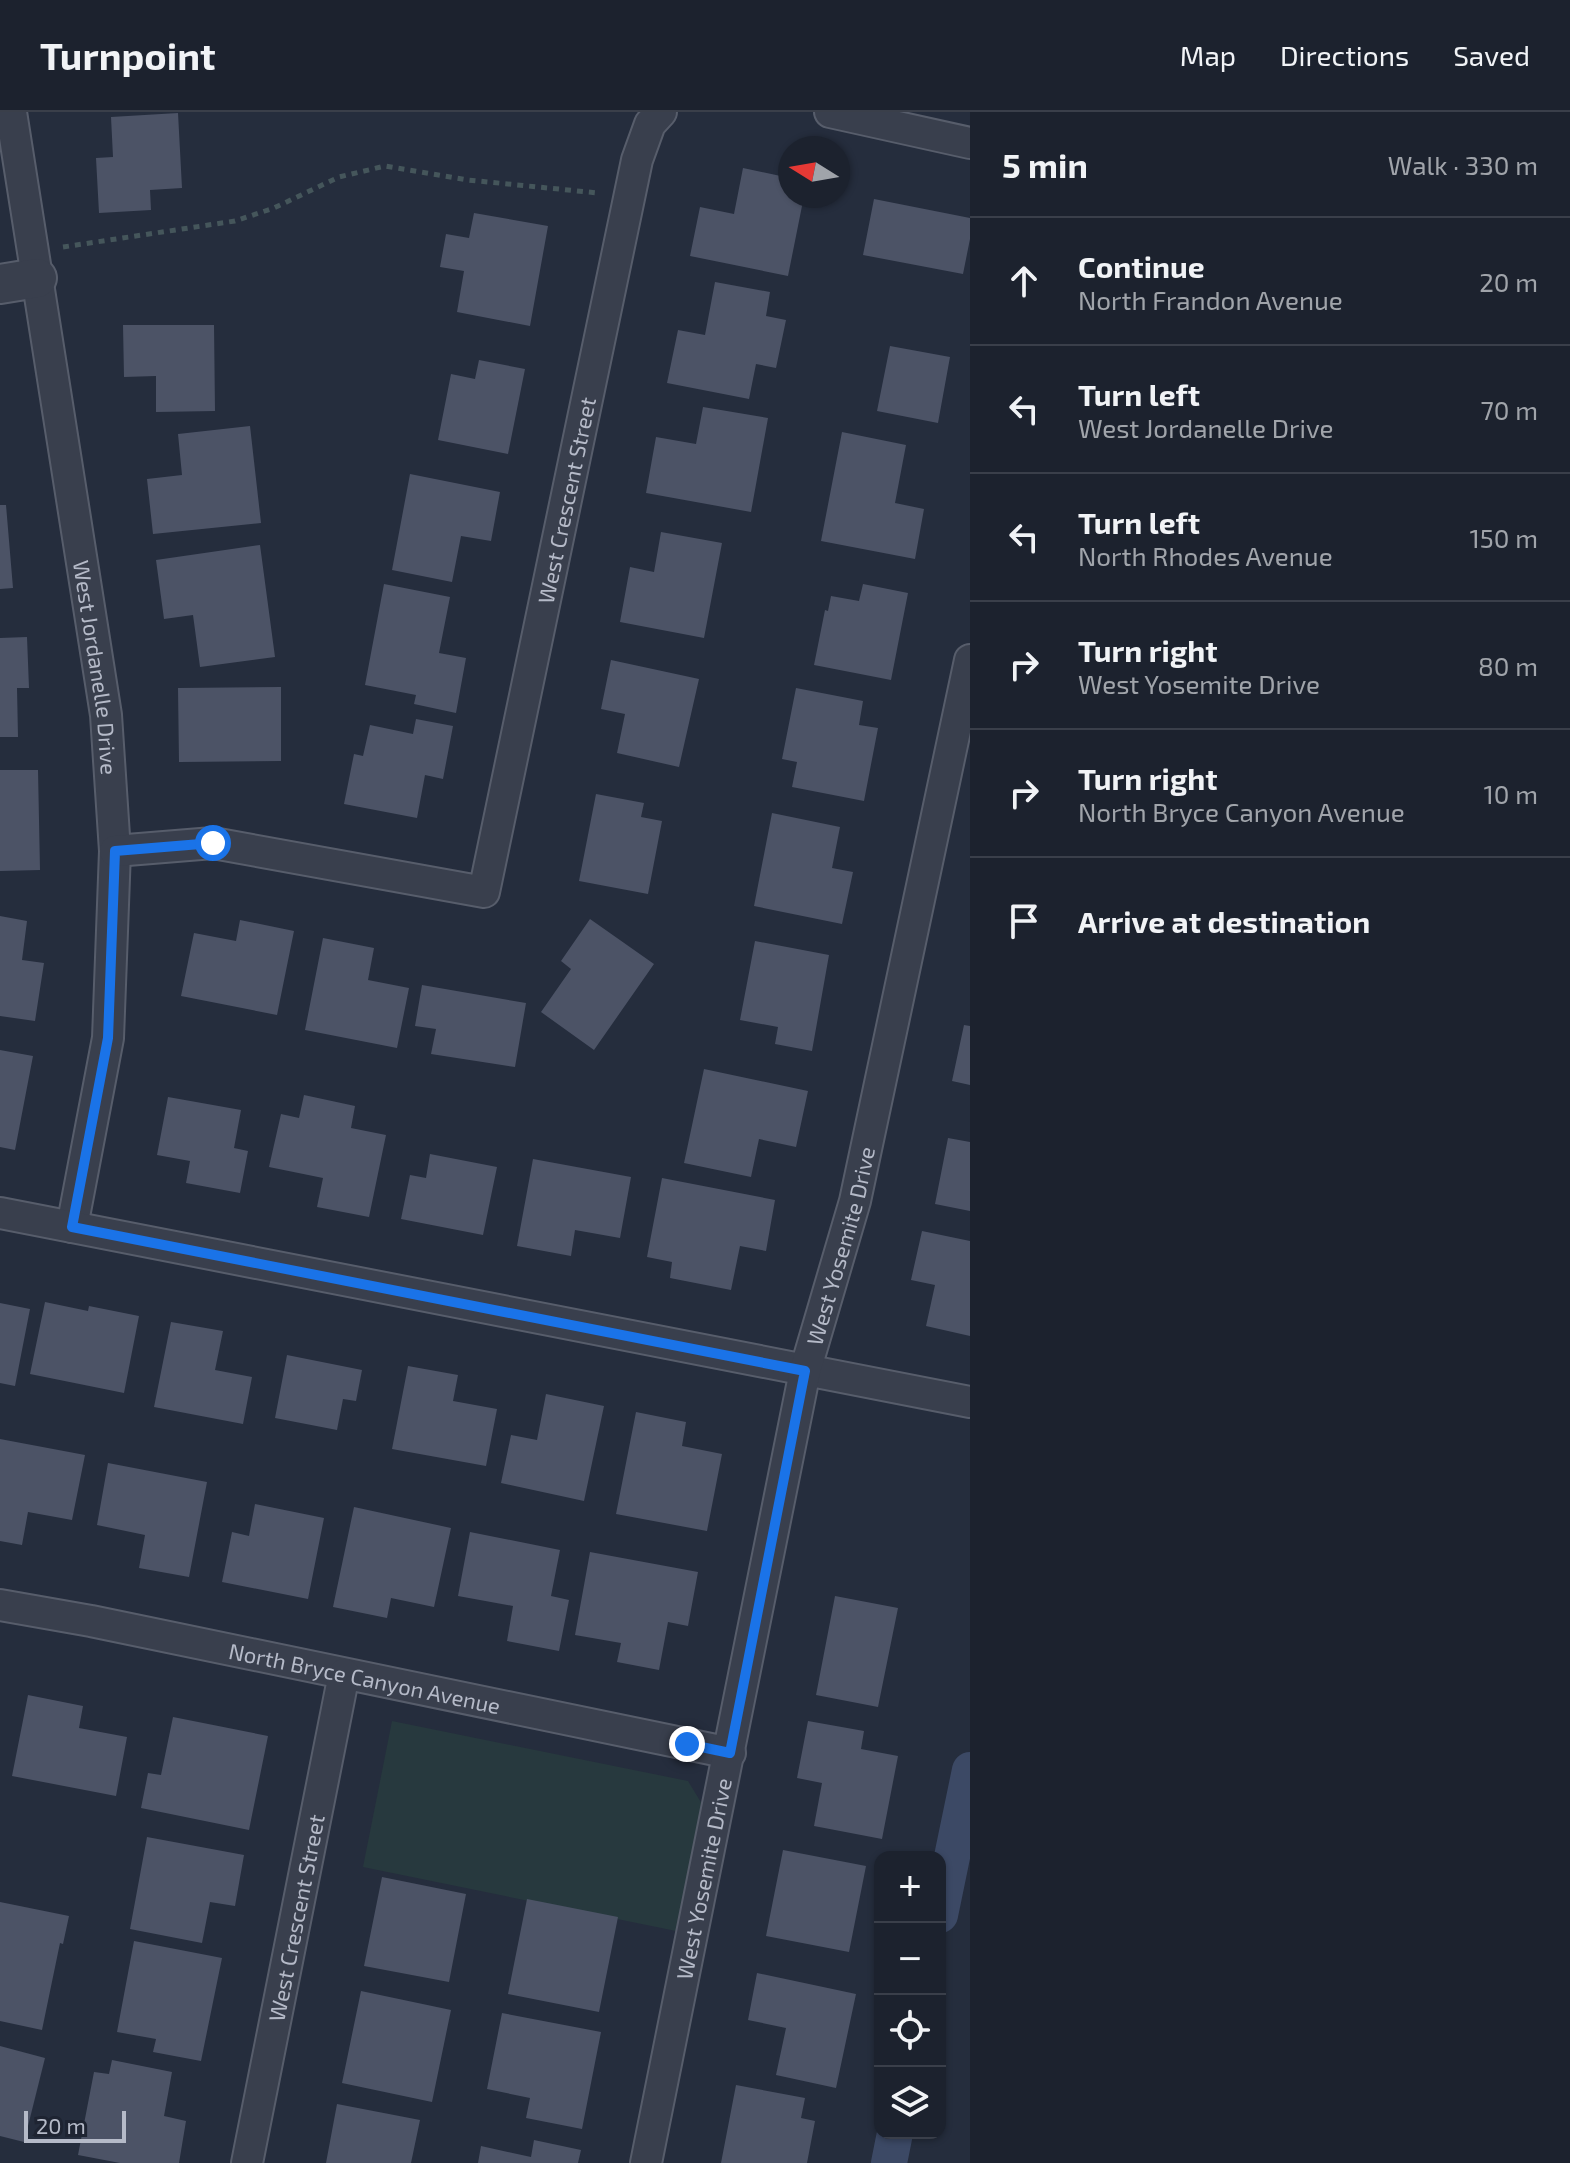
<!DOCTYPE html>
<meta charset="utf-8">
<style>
:root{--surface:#1c222e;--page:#292f3a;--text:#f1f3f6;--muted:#a0a4aa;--line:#3a3f4a}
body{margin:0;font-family:"Exo 2",sans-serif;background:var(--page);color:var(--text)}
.controls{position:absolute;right:24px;bottom:24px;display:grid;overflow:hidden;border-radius:16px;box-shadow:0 2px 6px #0004}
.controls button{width:72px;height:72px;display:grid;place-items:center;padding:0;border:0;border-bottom:2px solid var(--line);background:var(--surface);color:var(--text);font:40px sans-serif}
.compass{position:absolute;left:778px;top:24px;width:72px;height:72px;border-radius:50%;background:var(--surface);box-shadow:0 2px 6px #0004;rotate:281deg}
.scale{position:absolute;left:24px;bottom:20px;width:102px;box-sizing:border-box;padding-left:8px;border:4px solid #b5bac8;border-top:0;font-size:22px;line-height:28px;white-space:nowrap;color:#b5bac8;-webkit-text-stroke:6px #1e2432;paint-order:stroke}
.stop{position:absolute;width:24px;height:24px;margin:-18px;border:6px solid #1a73e8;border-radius:50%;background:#fff}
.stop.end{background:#1a73e8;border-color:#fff;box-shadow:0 2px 8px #0008}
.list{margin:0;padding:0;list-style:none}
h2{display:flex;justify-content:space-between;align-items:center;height:104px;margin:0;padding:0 32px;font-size:34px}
h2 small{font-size:26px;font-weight:400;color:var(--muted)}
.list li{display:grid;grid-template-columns:52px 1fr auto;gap:24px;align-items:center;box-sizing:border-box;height:128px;padding:0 32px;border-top:2px solid var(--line)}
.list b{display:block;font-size:30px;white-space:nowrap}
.list p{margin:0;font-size:26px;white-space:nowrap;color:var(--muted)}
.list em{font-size:26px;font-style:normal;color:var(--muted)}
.icon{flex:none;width:44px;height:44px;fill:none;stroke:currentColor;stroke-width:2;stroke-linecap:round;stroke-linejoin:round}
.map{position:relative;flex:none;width:970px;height:2051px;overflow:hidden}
header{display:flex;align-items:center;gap:48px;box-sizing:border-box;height:112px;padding:0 40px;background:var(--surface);border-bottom:2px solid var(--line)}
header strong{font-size:38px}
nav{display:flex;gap:44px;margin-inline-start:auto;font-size:28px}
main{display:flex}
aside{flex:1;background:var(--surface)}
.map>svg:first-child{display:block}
.green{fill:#27393e}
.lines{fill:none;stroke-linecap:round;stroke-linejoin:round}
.canal{stroke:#3c4965;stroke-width:36}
.building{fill:#4c5366}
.minor-casing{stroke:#575d6b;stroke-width:34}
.tertiary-casing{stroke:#575d6b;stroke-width:42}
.path{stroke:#45565b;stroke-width:5;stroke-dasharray:6 6;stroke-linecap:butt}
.minor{stroke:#393f4d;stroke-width:30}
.tertiary{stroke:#393f4d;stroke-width:38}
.route{stroke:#1a73e8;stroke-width:10}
.labels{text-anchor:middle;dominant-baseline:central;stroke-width:6;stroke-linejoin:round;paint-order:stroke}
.street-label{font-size:22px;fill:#b5bac8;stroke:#1e2432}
</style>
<header>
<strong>Turnpoint</strong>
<nav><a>Map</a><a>Directions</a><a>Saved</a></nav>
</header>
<main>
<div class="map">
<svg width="970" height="2051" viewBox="0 0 970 2051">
<rect width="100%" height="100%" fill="#252d3d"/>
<path class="green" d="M392 1609 688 1669 702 1692 676 1819 363 1755Z"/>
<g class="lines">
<path class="canal" d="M940 1803 970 1658
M889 2051 895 2021"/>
</g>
<path class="building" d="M178 1 182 76 150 78 151 98 99 101 96 46 113 45 111 5Z
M743 56 790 66V84H804L788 164 690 144 700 95 734 102Z
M874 87 970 106V127L963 162 863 143Z
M474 101 548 114 530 214 457 200 464 159 440 155 446 122 469 126Z
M715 170 770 180 766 204 786 208 776 256 756 252 749 287 667 271 678 218 705 223Z
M123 213H214L215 299 156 300V264L124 265Z
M890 234 950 245 938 311 877 299Z
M479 248 525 257 508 342 438 328 451 262 475 267Z
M703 295 768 306 751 400 646 381 656 325 696 332Z
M250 314 261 411 153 422 147 367 182 363 178 322Z
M842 320 906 333 895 391 924 397 915 447 821 429Z
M410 362 500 380 491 429 461 424 452 470 392 458Z
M0 393H6L13 476 0 477Z
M661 420 722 431 704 526 620 510 630 455 654 460Z
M260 433 275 545 200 555 193 503 164 507 156 448Z
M384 472 450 485 439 541 466 546 456 601 414 592 416 583 365 573Z
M863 472 908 481 891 568 814 553 825 498 828 499 831 484 859 489Z
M27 525 29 576H17L18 625H0V526Z
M611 548 699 567 679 655 617 641 625 602 601 597Z
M281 575V649L179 650 178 576Z
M796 576 863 589 859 613 878 616 864 689 792 675 797 650 782 647Z
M416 607 453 614 443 667 425 663 417 706 344 692 354 642 363 644 370 613 413 622Z
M0 658H38L40 758 0 759Z
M596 682 644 691 641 705 662 709 648 782 579 769Z
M772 701 840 715 832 756 853 760 842 812 754 794Z
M0 804 27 809 22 848 44 851 35 909 0 904Z
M590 807 654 852 594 938 541 900 571 857 561 849Z
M240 808 294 819 277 903 181 884 194 821 236 829Z
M323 826 374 836 368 868 409 876 397 936 305 918Z
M755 829 829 843 812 939 775 932 778 915 740 908Z
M422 873 526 891 515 955 431 942 436 917 415 914Z
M964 913 970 914V973L952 969Z
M0 938 33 944 15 1038 0 1035Z
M704 957 808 979 796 1035 759 1027 751 1065 684 1051Z
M304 983 355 994 351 1016 386 1023 369 1105 317 1095 323 1066 269 1055 281 1002 299 1006Z
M168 985 241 998 234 1036 248 1039 240 1081 186 1071 190 1049 157 1043Z
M948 1026 970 1030V1099L935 1092Z
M430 1042 497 1055 483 1123 401 1107 410 1063 426 1066Z
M533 1047 631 1065 620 1126 575 1118 571 1144 517 1134Z
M662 1066 775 1088 766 1139 740 1134 731 1178 670 1166 672 1150 647 1145Z
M922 1119 970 1129V1224L926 1214 935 1173 911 1168Z
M45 1190 88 1199 89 1194 139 1204 124 1281 30 1262Z
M0 1191 30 1197 15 1274 0 1271Z
M171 1210 223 1219 215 1258 252 1265 243 1312 154 1295Z
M287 1243 362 1258 356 1289 343 1287 337 1318 275 1306Z
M408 1254 458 1263 453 1289 497 1297 486 1354 392 1337Z
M546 1282 604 1294 584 1389 501 1371 511 1323 537 1328Z
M636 1300 686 1310 682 1334 722 1342 707 1419 616 1402Z
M0 1327 85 1343 72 1408 28 1400 22 1433 0 1429Z
M108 1351 207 1370 189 1465 139 1456 145 1423 97 1413Z
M255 1392 324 1406 308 1487 222 1470 232 1420 249 1424Z
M354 1395 451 1416 434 1495 391 1486 387 1506 333 1495Z
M470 1420 560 1438 551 1484 569 1488 559 1539 507 1529 513 1494 458 1484Z
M590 1440 698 1460 688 1514 668 1510 659 1558 617 1550 621 1531 575 1523Z
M835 1484 898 1496 878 1595 816 1583Z
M28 1583 83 1594 79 1616 127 1625 116 1684 12 1664Z
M173 1605 268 1624 249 1718 141 1696 148 1661 161 1663Z
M808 1609 864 1619 861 1637 898 1644 882 1727 814 1714 822 1671 797 1666Z
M147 1725 244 1743 235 1794 210 1790 202 1831 130 1817Z
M783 1738 866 1754 849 1840 766 1824Z
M382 1765 466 1782 449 1870 364 1854Z
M527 1787 618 1805 599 1900 508 1882Z
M0 1790 69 1804 63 1832 60 1831 42 1918 0 1909Z
M134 1829 222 1846 201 1949 153 1940 156 1927 117 1920Z
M757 1861 856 1882 836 1976 776 1963 786 1916 748 1908Z
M361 1879 451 1898 432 1990 342 1971Z
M502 1901 601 1920 582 2017 526 2006 530 1986 487 1977Z
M0 1934 45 1946 24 2030 0 2024Z
M112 1948 172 1960 164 2004 186 2009 179 2051H120L78 2043 94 1960 109 1962Z
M736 1973 805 1986 801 2006 815 2009 807 2051H721Z
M337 1992 420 2008 411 2051H326Z
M534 2028 581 2038 578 2051H478L481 2034 531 2045Z"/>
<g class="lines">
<g class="minor-casing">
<g id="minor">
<path id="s1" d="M11 0 106 603 115 739 108 926 72 1115"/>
<path d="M830 0 970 31"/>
<path id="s2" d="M115 739 213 731 484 780 637 48 650 12 661 0"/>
<path d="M0 1101 970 1290"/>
<path id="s3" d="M0 1493 91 1509 730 1641"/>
<path id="s4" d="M247 2051 344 1562"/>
<path id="s5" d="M646 2051 805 1259 855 1089 970 548"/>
</g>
</g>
<g class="tertiary-casing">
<path id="tertiary" d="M0 172 37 166"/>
</g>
<path class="path" d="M63 135 235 109 274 96 339 65 385 54 468 68 598 81"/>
<use href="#minor" class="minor"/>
<use href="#tertiary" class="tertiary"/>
</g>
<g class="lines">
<path class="route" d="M213 731 115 739 108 926 72 1115 805 1259 730 1641 687 1632"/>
</g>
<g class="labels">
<g class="street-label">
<text stroke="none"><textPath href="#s2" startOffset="774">West Crescent Street</textPath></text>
<text stroke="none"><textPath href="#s1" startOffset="562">West Jordanelle Drive</textPath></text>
<text stroke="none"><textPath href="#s5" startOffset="938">West Yosemite Drive</textPath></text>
<text stroke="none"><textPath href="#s3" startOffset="372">North Bryce Canyon Avenue</textPath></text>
<text stroke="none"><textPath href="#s5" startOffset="290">West Yosemite Drive</textPath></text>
<text stroke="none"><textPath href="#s4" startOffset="250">West Crescent Street</textPath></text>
</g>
</g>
</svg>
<div class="controls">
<button>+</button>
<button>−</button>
<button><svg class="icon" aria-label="locate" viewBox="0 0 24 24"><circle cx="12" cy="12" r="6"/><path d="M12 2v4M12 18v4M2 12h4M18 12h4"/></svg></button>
<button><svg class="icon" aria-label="layers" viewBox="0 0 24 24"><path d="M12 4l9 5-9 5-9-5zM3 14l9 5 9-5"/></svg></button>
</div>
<svg class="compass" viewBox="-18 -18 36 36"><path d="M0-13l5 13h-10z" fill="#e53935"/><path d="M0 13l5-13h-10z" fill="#a0a4aa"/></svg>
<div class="scale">20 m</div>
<div class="stop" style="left:213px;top:731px"></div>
<div class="stop end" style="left:687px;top:1632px"></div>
</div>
<aside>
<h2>5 min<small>Walk · 330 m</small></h2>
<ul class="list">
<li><svg class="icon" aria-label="ahead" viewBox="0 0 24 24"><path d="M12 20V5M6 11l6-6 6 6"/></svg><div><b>Continue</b><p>North Frandon Avenue</p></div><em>20 m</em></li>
<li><svg class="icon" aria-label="left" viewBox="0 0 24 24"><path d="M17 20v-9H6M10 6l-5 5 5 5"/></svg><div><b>Turn left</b><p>West Jordanelle Drive</p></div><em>70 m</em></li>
<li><svg class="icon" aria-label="left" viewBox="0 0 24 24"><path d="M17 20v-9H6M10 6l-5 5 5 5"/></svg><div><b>Turn left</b><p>North Rhodes Avenue</p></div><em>150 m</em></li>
<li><svg class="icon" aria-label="right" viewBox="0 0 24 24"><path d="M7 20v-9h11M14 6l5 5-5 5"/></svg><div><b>Turn right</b><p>West Yosemite Drive</p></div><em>80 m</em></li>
<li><svg class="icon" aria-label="right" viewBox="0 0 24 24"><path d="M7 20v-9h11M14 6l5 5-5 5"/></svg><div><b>Turn right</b><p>North Bryce Canyon Avenue</p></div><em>10 m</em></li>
<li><svg class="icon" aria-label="arrive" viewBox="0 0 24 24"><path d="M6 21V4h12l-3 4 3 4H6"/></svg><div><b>Arrive at destination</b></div></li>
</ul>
</aside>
</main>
